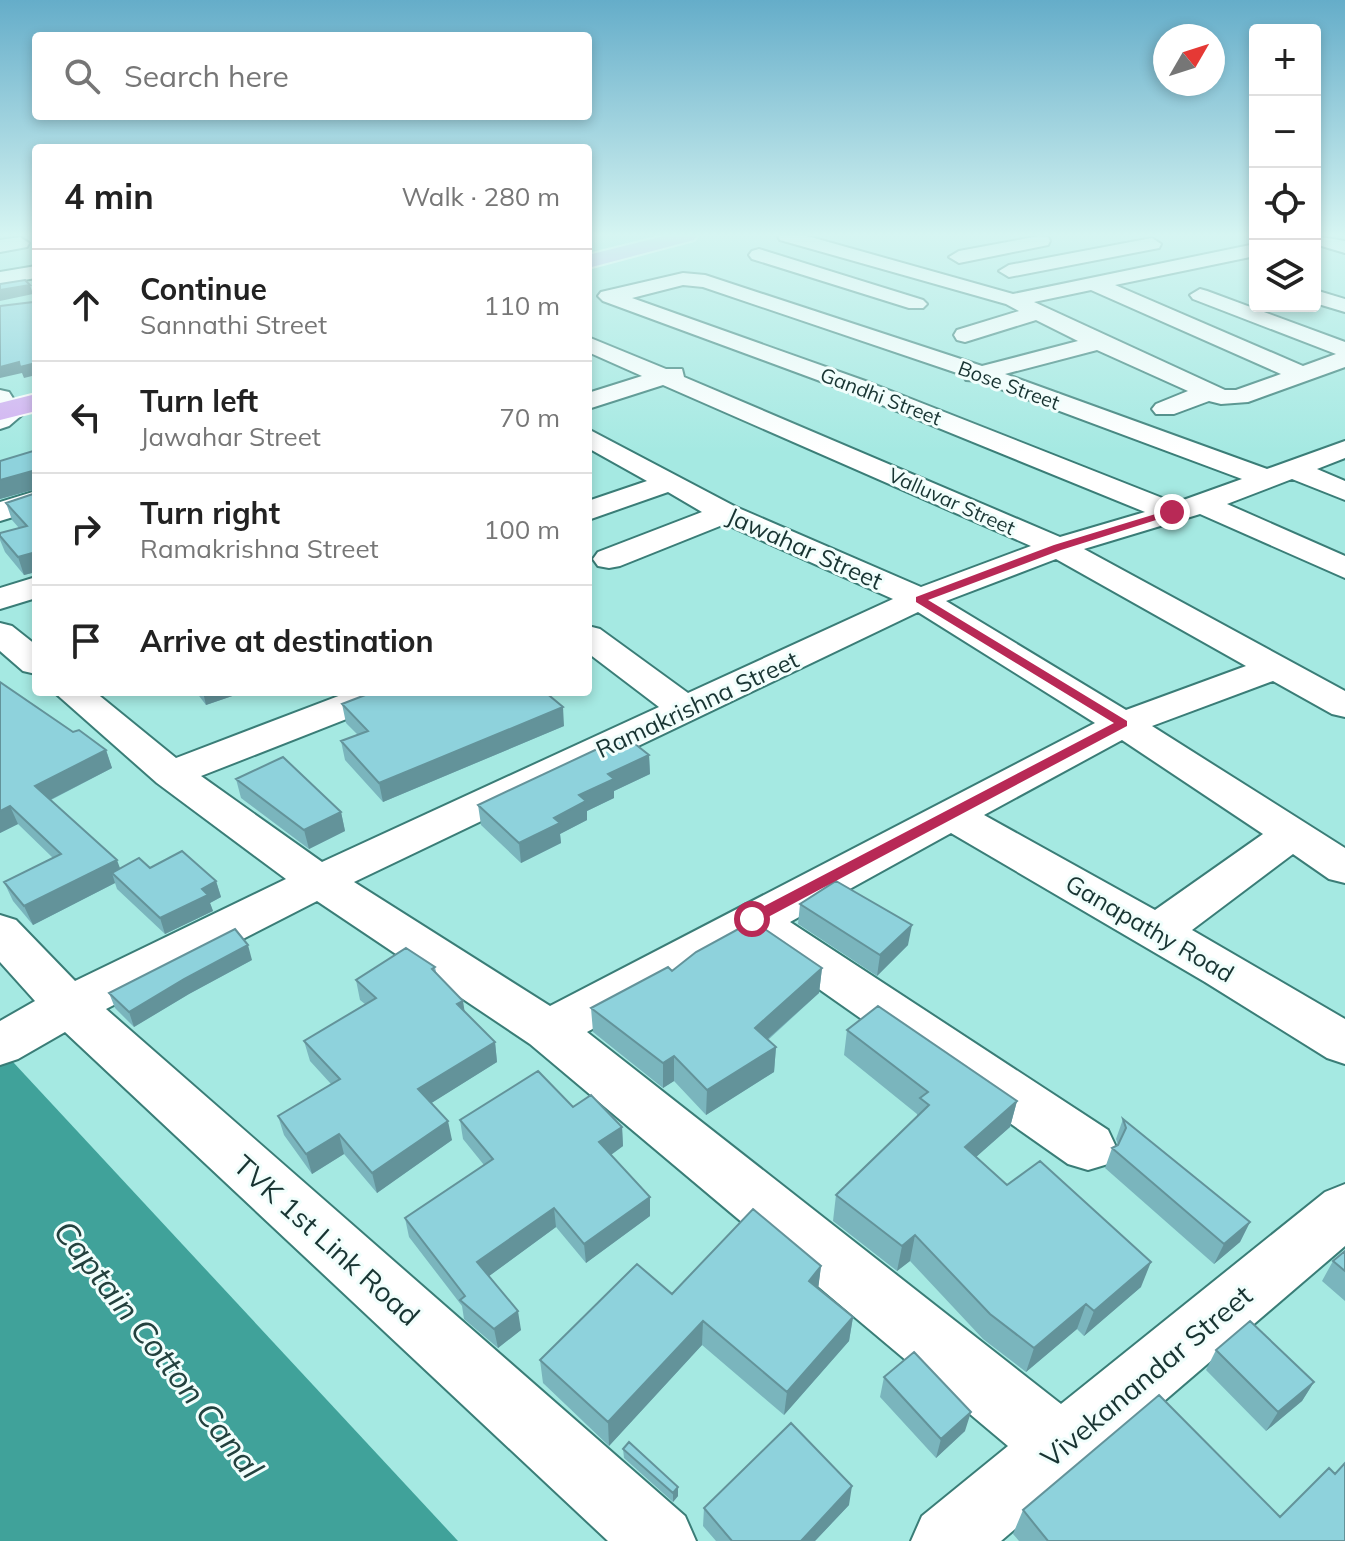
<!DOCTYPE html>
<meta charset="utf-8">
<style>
:root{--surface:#fff;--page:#f2f2f2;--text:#222;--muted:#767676;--line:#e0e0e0}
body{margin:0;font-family:Mulish,sans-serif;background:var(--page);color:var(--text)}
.controls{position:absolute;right:24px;top:24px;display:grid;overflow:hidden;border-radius:8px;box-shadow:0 4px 12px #0003}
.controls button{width:72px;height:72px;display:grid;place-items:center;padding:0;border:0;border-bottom:2px solid var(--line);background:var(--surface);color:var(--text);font:40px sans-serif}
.compass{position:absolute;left:1153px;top:24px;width:72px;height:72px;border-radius:50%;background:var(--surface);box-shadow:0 4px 12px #0003;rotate:51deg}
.stop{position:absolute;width:24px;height:24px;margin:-18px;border:6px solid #b82956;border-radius:50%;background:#fff}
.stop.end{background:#b82956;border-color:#fff;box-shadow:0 2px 8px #0008}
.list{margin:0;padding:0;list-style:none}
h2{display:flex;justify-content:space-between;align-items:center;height:104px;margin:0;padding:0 32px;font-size:34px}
h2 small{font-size:26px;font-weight:400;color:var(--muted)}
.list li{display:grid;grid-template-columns:52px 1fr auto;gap:24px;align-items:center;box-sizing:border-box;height:112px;padding:0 32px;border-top:2px solid var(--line)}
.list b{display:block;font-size:30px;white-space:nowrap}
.list p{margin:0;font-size:26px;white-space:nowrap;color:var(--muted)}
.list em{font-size:26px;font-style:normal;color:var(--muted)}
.icon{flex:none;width:44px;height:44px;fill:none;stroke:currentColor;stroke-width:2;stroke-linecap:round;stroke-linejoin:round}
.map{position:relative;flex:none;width:1345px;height:1541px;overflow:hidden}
.search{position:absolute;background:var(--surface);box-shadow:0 4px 12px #0003;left:32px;top:32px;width:560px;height:88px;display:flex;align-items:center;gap:20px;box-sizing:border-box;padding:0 28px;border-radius:8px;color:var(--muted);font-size:30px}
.panel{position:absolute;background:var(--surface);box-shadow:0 4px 12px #0003;left:32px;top:144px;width:560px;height:552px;border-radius:8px}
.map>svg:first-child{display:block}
.water{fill:#40a29a}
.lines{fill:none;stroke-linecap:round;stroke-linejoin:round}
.minor-casing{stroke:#3a7d77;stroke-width:4}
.major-casing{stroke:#fff;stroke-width:4}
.minor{fill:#fff;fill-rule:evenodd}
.major{fill:#d4b0f2;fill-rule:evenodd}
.wall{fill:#7ab5bd}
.shaded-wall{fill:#63939a}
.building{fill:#8ed2dc;stroke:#63939a;stroke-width:2}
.route{fill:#b82956}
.labels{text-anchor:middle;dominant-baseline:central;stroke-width:6;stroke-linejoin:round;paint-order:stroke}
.far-street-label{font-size:20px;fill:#183432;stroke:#f1fefc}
.street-label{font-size:24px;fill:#183432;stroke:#f1fefc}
.near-street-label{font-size:28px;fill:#183432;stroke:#f1fefc}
.near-water-label{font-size:32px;font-style:italic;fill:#23413e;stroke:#f1fefc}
</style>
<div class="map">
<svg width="1345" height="1541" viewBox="0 0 1345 1541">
<rect width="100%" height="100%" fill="#a5e9e2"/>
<path class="water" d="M0 1048 458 1541H0Z"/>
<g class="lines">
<g class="minor-casing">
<path id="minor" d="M778 236H807L1013 294 1255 244V256L1115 285 1303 366 1336 354 1193 299 1190 295 1200 289 1207 291 1345 342V367L1248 402 1221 404 1209 401 1174 414H1156L1152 409 1156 404 1188 391 1097 350 1005 374 1267 469 1345 441V458L1317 469 1345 481V500L1292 479 1227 504 1345 556V578L1200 514 1084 549 1345 691V717L1332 714 1273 681 1152 726 1345 848V883L1329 879 1293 854 1192 930 1345 1019V1064L1327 1058 1205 982 951 833 790 922 1108 1130 1116 1147 1108 1164 1088 1170 1068 1164 752 942 587 1032 1061 1404 1325 1192 1345 1184V1246L1001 1541H911L922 1516 1008 1446 530 1044 317 901 106 1009 685 1516 696 1541H608L65 1032 18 1059 0 1065V1021L35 1001 0 962V915L16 920 75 981 286 879 157 783 54 692H95L176 758 349 692H400L395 700 201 776 322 862 659 707 588 653V626L600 629 688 693 893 599 725 524 620 566 609 568 598 566 593 559 598 552 702 512 668 492 588 520V501L647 481 588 448V429L736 507 921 587 1031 546 663 385 588 409V393L642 376 588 352V337L666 369H682L684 377 1060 537 1145 512 850 392 603 301 598 296 601 292 683 273 705 275 982 366 1078 341 1036 320 965 342 957 340 954 335 957 330 1019 311 1006 304 780 240ZM683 285 703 287 963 375 966 380 979 381 1242 479 1175 503 868 382 632 298ZM1091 290 1281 374 1236 390H1225L1034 302ZM1056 559 1246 666 1126 710 946 601ZM918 612 1095 723 550 1006 354 882ZM1122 740 1263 834 1155 910 984 815Z
M1039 236 1048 237 1050 241 1048 245 959 263 949 257 959 251Z
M1315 236 1345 241V253L1315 244Z
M20 237 29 243 27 247 0 252V240Z
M1152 238 1161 244 1159 248 1009 277 999 271 1009 265Z
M759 249 923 300 927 304 923 308H909L752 259 749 255 752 251Z
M36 266V278L0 284V272Z
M1315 290 1345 299V312L1315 303Z
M0 390 9 392 23 414 9 426 0 429Z
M36 491V510L0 521V502Z
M36 577V598L0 609V588Z
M0 623 12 626 36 645V674L23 671 0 651Z"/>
</g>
<g class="major-casing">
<path id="major" d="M664 236H697L694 240 588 268V255Z
M36 394V411L0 420V403Z"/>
</g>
<use href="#minor" class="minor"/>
<use href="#major" class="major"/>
</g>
<path class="wall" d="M33 451 36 453V572L24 575 5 552 0 540V533L19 528 12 520 6 503 33 494 32 490 0 499V461Z
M0 682 73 732 106 750 112 768 51 800 120 869 150 868 216 881 221 897 210 903 213 911 165 934 117 889 115 883 33 925 13 901 4 882 53 858 18 824 0 833Z
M196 692H244L206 705Z
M342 704 564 726 383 802 345 760 341 741 358 735 346 723Z
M649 755 650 774 614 791V798L587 811V820L560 834 561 843 521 863 481 825 478 805Z
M236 779 341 812 345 831 309 849 241 798Z
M800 904 908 945 877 976 798 924Z
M252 960 189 994 134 1027 115 1008 109 993Z
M435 967 436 972 465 1013 495 1042 497 1062 431 1103 452 1140 377 1193 344 1154 312 1174 284 1135 278 1116 331 1084 310 1061 304 1041 365 1004 360 1000 356 980Z
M822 968 819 993 768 1040 776 1047 774 1072 706 1115 674 1081 663 1088 593 1032 591 1008 672 971Z
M847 1030 1017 1101 1010 1127 976 1157 1007 1185 1141 1287 1084 1336 1077 1329 1026 1372 983 1339 910 1261 897 1271 833 1221 836 1195 917 1117V1114L844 1055Z
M573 1107 622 1127 623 1146 611 1155 650 1216 586 1263 556 1227 489 1276 521 1330 498 1348 464 1319 462 1306 409 1237 405 1218 484 1165 463 1139 460 1120Z
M1123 1119 1250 1222 1240 1242 1214 1264 1105 1168 1112 1148 1118 1145 1116 1139Z
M1345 1251V1301L1322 1281 1333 1261Z
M821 1266 818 1288 853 1317 849 1341 784 1415 702 1345 609 1446 543 1383 540 1360 672 1294Z
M1216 1350 1314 1382 1302 1401 1266 1431 1206 1370Z
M884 1377 965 1431 936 1458 880 1397Z
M623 1449 678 1487V1496L673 1502 624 1458Z
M1335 1474 1345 1541H1019L1013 1534 1023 1510 1280 1517Z
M849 1505 815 1541H716L703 1526 704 1508Z"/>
<path class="shaded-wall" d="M30 285 33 294 0 301V290Z
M19 362 36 363V375L24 378 22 373 0 378V367Z
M32 471 36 489 0 499V480Z
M36 552V572L24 575 18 557Z
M203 692H244L206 705Z
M563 707 564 726 383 802 379 783Z
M106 750 112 768 42 804 35 786Z
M649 755 650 774 614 791V798L587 811V820L560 834 561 843 521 863 519 843 554 818 579 795 608 774Z
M10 806 18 824 0 833V811Z
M341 812 345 831 309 849 304 830Z
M117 860 124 879 112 873 115 883 33 925 24 906Z
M216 881 221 897 210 903 213 911 165 934 160 918 202 889Z
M912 925 908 945 877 976 880 955Z
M248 945 252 960 189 994 134 1027 129 1012 184 979Z
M822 968 819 993 753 1052 755 1028Z
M463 1001 466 1020 457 1004Z
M495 1042 497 1062 422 1109 418 1089Z
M776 1047 774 1072 706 1115 707 1090Z
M674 1056V1081L663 1088V1063Z
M1017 1101 1010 1127 959 1172 965 1147Z
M448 1121 452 1140 377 1193 372 1173Z
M622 1127 623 1146 601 1162 599 1142Z
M339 1134 344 1154 312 1174 306 1154Z
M650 1197V1216L586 1263 584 1244Z
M554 1208 556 1227 481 1282 477 1262Z
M1250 1222 1240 1242 1214 1264 1224 1244Z
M915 1235 910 1261 897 1271 902 1246Z
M1151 1262 1141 1287 1084 1336 1094 1311Z
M821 1266 818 1290 809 1281Z
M1086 1304 1077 1329 1026 1372 1034 1348Z
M518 1311 521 1330 498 1348 494 1329Z
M853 1317 849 1341 784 1415 787 1392Z
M703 1321 702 1345 609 1446 608 1422Z
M1314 1382 1302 1401 1266 1431 1278 1412Z
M971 1412 965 1431 936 1458 941 1439Z
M852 1486 849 1505 815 1541H801Z
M678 1487V1496L673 1502V1493Z"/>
<path class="building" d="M25 280 30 285 0 290V284Z
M36 290V363L20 367 19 362 0 367V306L33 302Z
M33 451 36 453V552L18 557 0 536V533L27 526 6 503 33 494 32 471 0 480V461Z
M0 682 73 732 79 730 106 750 35 786 117 860 24 906 4 882 61 854 10 806 0 811Z
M373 692H545L563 707 379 783 341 741 368 731 342 704Z
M625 736 649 755 608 774 614 779 579 795 586 801 554 818 560 823 519 843 478 805Z
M283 757 341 812 304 830 236 779Z
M182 851 216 881 202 889 208 895 160 918 112 873 139 858 150 868Z
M836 881 912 925 880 955 800 904Z
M753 921 822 968 755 1028 776 1047 707 1090 674 1056 663 1063 591 1008 668 967 672 971 696 952Z
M235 929 248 945 184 979 129 1012 109 993Z
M406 948 435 967 432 969 463 1001 457 1004 495 1042 418 1089 448 1121 372 1173 339 1134 306 1154 278 1116 340 1079 304 1041 376 998 356 980Z
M878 1006 1017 1101 965 1147 1007 1185 1040 1161 1151 1262 1094 1311 1086 1304 1034 1348 990 1314 915 1235 902 1246 836 1195 929 1105 920 1098 928 1092 847 1030Z
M538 1071 573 1107 591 1095 622 1127 599 1142 650 1197 584 1244 554 1208 477 1262 518 1311 494 1329 460 1300 465 1296 405 1218 493 1159 460 1120Z
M1123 1119 1250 1222 1224 1244 1112 1148 1118 1145 1126 1128Z
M753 1209 821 1266 809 1281 853 1317 787 1392 703 1321 608 1422 540 1360 637 1264 672 1294Z
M1345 1251V1271L1333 1261Z
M1250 1321 1314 1382 1278 1412 1216 1350Z
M914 1352 971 1412 941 1439 884 1377Z
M1159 1395 1280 1517 1329 1468 1335 1474 1345 1463V1541H1048L1023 1510Z
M791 1423 852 1486 801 1541H732L704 1508Z
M629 1442 678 1487 673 1493 623 1449Z"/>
<linearGradient id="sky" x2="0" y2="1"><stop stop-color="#65adc9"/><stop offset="0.52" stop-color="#d6f5f2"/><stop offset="1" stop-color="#d6f5f2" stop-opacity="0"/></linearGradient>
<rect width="1345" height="452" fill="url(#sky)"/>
<path class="route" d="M1172 509 1175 514 1061 550 928 600 1127 721V726L757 923H747V915L1114 723 916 602V597L1054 545Z"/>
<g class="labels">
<g class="far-street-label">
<text transform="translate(1009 385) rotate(20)">Bose Street</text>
<text transform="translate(881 396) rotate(21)">Gandhi Street</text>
<text transform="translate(952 501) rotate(24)">Valluvar Street</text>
</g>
<g class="street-label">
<text transform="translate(805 548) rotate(24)">Jawahar Street</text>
<text transform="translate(697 704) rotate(-25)">Ramakrishna Street</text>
<text transform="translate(1150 928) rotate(30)">Ganapathy Road</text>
</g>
<g class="near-street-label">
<text transform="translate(327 1240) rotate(42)">TVK 1st Link Road</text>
<text transform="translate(1146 1376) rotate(-40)">Vivekanandar Street</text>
</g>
<g class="near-water-label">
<text transform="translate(159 1349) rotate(52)">Captain Cotton Canal</text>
</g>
</g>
</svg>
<div class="controls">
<button>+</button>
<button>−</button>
<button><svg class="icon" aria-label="locate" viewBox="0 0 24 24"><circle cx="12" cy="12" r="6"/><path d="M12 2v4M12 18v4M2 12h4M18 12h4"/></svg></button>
<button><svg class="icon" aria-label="layers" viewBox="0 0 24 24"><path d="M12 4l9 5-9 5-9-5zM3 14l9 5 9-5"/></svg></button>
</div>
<svg class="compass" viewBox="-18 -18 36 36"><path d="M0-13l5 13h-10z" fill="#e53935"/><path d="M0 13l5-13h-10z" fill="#767676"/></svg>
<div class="stop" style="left:752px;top:919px"></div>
<div class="stop end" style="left:1172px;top:512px"></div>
<div class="search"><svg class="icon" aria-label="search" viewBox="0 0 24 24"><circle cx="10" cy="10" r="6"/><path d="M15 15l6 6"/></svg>Search here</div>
<section class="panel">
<h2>4 min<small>Walk · 280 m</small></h2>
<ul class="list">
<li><svg class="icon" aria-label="ahead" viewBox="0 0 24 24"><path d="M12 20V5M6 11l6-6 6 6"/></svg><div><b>Continue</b><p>Sannathi Street</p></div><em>110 m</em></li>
<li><svg class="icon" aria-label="left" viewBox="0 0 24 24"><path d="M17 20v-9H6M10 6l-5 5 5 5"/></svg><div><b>Turn left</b><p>Jawahar Street</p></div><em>70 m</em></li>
<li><svg class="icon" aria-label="right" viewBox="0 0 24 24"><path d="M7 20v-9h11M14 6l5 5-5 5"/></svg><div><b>Turn right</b><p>Ramakrishna Street</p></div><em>100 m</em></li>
<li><svg class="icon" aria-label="arrive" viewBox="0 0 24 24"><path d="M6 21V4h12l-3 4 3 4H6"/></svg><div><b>Arrive at destination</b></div></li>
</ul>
</section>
</div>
